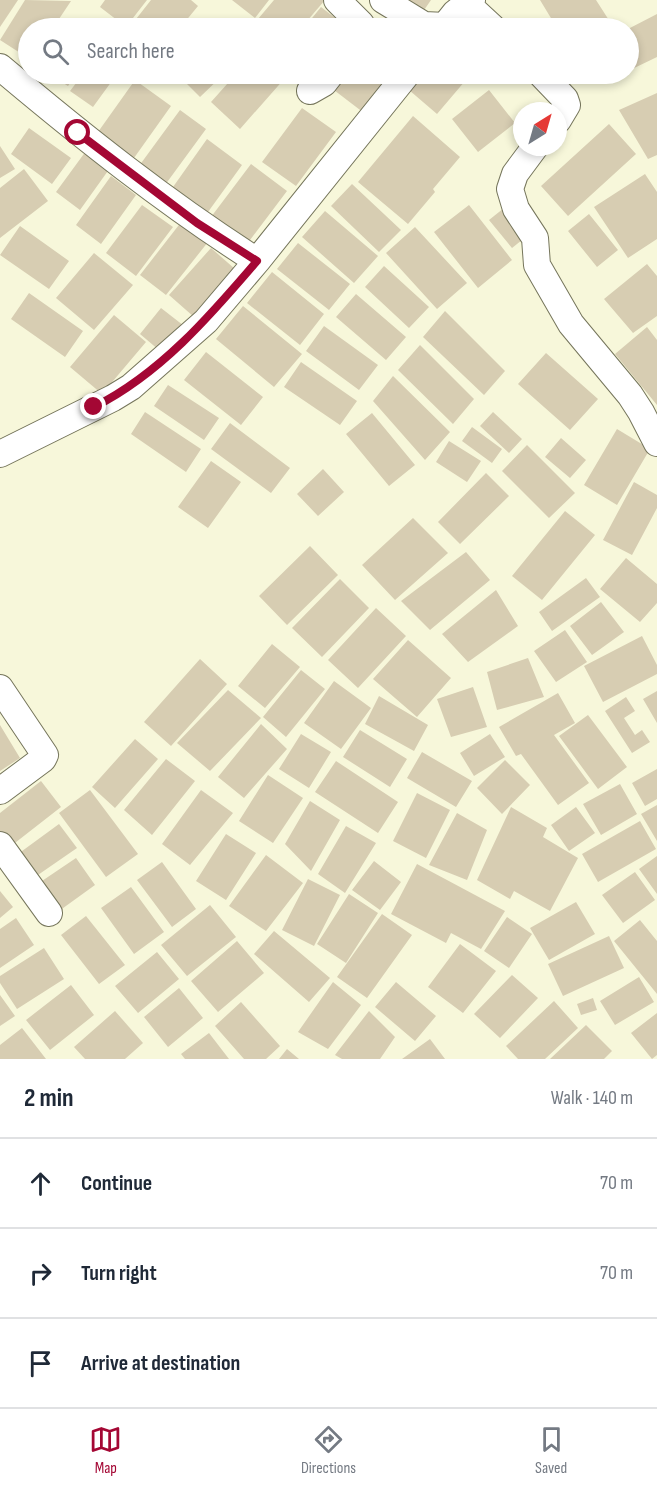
<!DOCTYPE html>
<meta charset="utf-8">
<style>
:root{--surface:#fff;--page:#f2f2f3;--text:#1f2937;--muted:#747a83;--line:#e0e1e3;--accent:#a40734}
body{margin:0;font-family:"Sofia Sans Condensed",sans-serif;background:var(--page);color:var(--text)}
.compass{position:absolute;left:513px;top:102px;width:54px;height:54px;border-radius:50%;background:var(--surface);box-shadow:0 3px 9px #0003;rotate:37deg}
.stop{position:absolute;width:18px;height:18px;margin:-14px;border:4px solid #a40734;border-radius:50%;background:#fff}
.stop.end{background:#a40734;border-color:#fff;box-shadow:0 2px 6px #0008}
.list{margin:0;padding:0;list-style:none}
h2{display:flex;justify-content:space-between;align-items:center;height:78px;margin:0;padding:0 24px;font-size:26px}
h2 small{font-size:20px;font-weight:400;color:var(--muted)}
.list li{display:grid;grid-template-columns:39px 1fr auto;gap:18px;align-items:center;box-sizing:border-box;height:90px;padding:0 24px;border-top:2px solid var(--line)}
.list b{display:block;font-size:22px;white-space:nowrap}
.list em{font-size:20px;font-style:normal;color:var(--muted)}
.icon{flex:none;width:33px;height:33px;fill:none;stroke:currentColor;stroke-width:2;stroke-linecap:round;stroke-linejoin:round}
.map{position:relative;flex:none;width:657px;height:1059px;overflow:hidden}
.search{position:absolute;background:var(--surface);box-shadow:0 3px 9px #0003;left:18px;right:18px;top:18px;height:66px;display:flex;align-items:center;gap:15px;box-sizing:border-box;padding:0 21px;border-radius:33px;color:var(--muted);font-size:22px}
.sheet{height:348px;background:var(--surface)}
nav{display:flex;justify-content:space-around;align-items:center;box-sizing:border-box;height:84px;border-top:2px solid var(--line);background:var(--surface);font-size:16px;color:var(--muted)}
nav a{display:grid;justify-items:center;gap:3px}
nav .on{color:var(--accent)}
.map>svg:first-child{display:block}
.building{fill:#d7cdb2}
.lines{fill:none;stroke-linecap:round;stroke-linejoin:round}
.minor-casing{stroke:#75755b;stroke-width:28}
.minor{stroke:#fff;stroke-width:26}
.route{stroke:#a40734;stroke-width:8}
</style>
<div class="map">
<svg width="657" height="1059" viewBox="0 0 657 1059">
<rect width="100%" height="100%" fill="#f7f7da"/>
<path class="building" d="M0 0H18L0 27Z
M25 0 71 1 53 28H28V58L0 40Z
M105 0H147L126 27 100 7Z
M151 0H191L198 6 180 28H129Z
M232 0H269L255 18Z
M274 0H325L301 28H269L258 19Z
M398 0H431L420 16Z
M540 0H596L614 28H557Z
M321 7 348 28H304Z
M657 14V57L628 71V29Z
M69 19 83 28H63Z
M204 19 214 28H194Z
M49 74H76L68 86Z
M83 74H117L93 107 70 91Z
M177 74H224L200 97Z
M236 74H279L285 78 240 129 211 102Z
M340 74H392L364 113 330 87Z
M423 74H471L437 114 409 90Z
M599 74H623L604 83Z
M135 80 171 106 134 158 98 132Z
M489 90 515 123 478 152 452 119Z
M657 93V155L648 159 619 110Z
M302 108 336 132 296 186 262 162Z
M180 110 206 129 165 185 139 166Z
M413 116 460 157 433 189 435 192 408 224 358 182Z
M609 124 636 154 568 216 541 186Z
M29 128 71 158 52 184 11 154Z
M207 139 242 165 208 212 173 187Z
M0 146 15 169 0 178Z
M86 151 110 168 80 210 56 192Z
M251 164 287 191 247 244 211 217Z
M24 169 48 201 0 238V188Z
M645 174 657 192V239L628 258 594 207Z
M111 176 136 195 101 244 76 225Z
M352 184 401 230 379 252 331 206Z
M142 205 173 227 136 276 106 253Z
M469 205 512 260 478 288 434 232Z
M504 208 527 236 512 248 489 220Z
M325 211 378 256 354 283 302 237Z
M589 214 618 250 597 267 568 231Z
M182 221 208 242 166 295 140 275Z
M20 226 69 261 49 289 0 255Z
M415 227 467 283 437 309 386 253Z
M298 243 350 284 329 310 277 269Z
M211 248 243 276 202 324 169 295Z
M94 253 133 285 94 330 56 298Z
M647 264 657 276V316L633 333 604 299Z
M384 266 429 307 409 328 365 287Z
M272 272 324 314 300 345 247 303Z
M29 293 83 331 65 357 11 319Z
M356 294 406 337 386 360 336 317Z
M243 306 302 354 274 387 216 339Z
M161 308 188 329 166 356 140 334Z
M445 311 505 371 484 395 423 337Z
M114 315 146 342 102 394 70 367Z
M324 326 378 365 359 390 306 351Z
M647 327 657 340V405L615 354Z
M420 345 474 399 453 424 398 370Z
M206 352 263 397 241 425 184 380Z
M546 353 598 399 570 430 518 384Z
M301 362 357 401 340 425 284 387Z
M393 376 450 432 425 460 373 401Z
M168 385 219 418 204 440 154 406Z
M145 412 201 449 186 472 131 434Z
M493 412 522 439 509 453 480 426Z
M372 413 415 465 389 486 346 434Z
M230 423 290 468 271 493 211 449Z
M472 427 502 449 492 463 462 441Z
M617 429 650 449 617 505 584 485Z
M561 438 586 460 570 478 545 457Z
M449 441 481 461 467 482 436 462Z
M527 445 575 493 549 518 502 471Z
M211 461 241 482 208 528 178 507Z
M323 469 344 492 318 516 297 494Z
M486 473 509 496 460 544 438 522Z
M634 482 657 495V508L632 555 603 540Z
M565 511 595 535 542 600 512 576Z
M413 518 448 553 395 600 362 565Z
M310 546 338 575 287 625 259 596Z
M466 552 490 580 430 630 401 601Z
M626 558 657 584V603L640 622 600 589Z
M586 578 600 597 552 631 539 612Z
M340 579 369 608 322 657 292 628Z
M496 590 518 626 468 662 442 634Z
M601 602 624 632 592 655 570 626Z
M376 608 406 636 358 688 328 660Z
M565 630 587 662 556 682 534 651Z
M642 636 657 665V674L603 702 584 666Z
M408 640 451 678 417 717 373 679Z
M272 644 300 667 265 708 238 686Z
M528 658 544 697 497 710 487 672Z
M200 659 227 684 171 746 144 722Z
M301 670 325 689 286 737 263 717Z
M334 681 371 708 341 749 304 723Z
M473 687 487 727 451 737 437 699Z
M228 690 261 718 210 771 177 743Z
M657 691V723L643 699Z
M558 693 575 723 554 735 589 783 558 805 521 754 516 756 499 727Z
M379 696 428 725 414 751 365 724Z
M626 697 635 711 624 718 635 735 642 730 650 742 632 753 605 711Z
M588 715 627 767 598 789 559 736Z
M261 724 287 749 244 798 218 777Z
M0 725 20 758 0 771Z
M360 730 407 759 390 787 343 757Z
M301 734 331 752 309 788 279 769Z
M490 734 505 757 474 776 460 753Z
M135 739 158 759 115 808 92 787Z
M422 752 472 781 456 807 407 778Z
M166 759 195 781 152 835 124 810Z
M505 760 530 785 502 814 477 788Z
M336 761 398 802 378 833 315 792Z
M657 769V799L645 806 632 783Z
M268 775 303 798 273 843 239 821Z
M41 781 61 807 11 846 0 831V813Z
M620 784 637 814 601 835 583 804Z
M90 790 138 854 106 877 59 813Z
M201 790 233 813 190 865 162 844Z
M417 793 450 810 426 858 393 841Z
M310 801 340 820 311 871 285 844Z
M657 805V841L641 814Z
M511 807 547 828 543 837 578 858 550 911 514 891 510 899 477 880Z
M576 807 595 833 569 851 551 825Z
M457 813 487 830 467 880 429 865Z
M640 821 656 849 598 882 582 854Z
M59 824 77 848 35 877 18 854Z
M346 826 376 843 345 893 318 874Z
M226 834 256 853 226 900 196 881Z
M266 855 303 883 266 931 229 906Z
M657 856V894L639 869Z
M76 858 95 885 59 911 39 883Z
M374 861 401 882 380 910 352 890Z
M162 862 196 909 172 927 137 880Z
M417 864 505 911 481 949 451 933 446 943 391 914Z
M635 872 655 900 623 923 602 895Z
M308 879 340 895 314 946 282 930Z
M131 887 164 932 134 954 101 908Z
M0 891 13 907 0 918Z
M349 894 378 913 346 963 317 944Z
M576 902 595 934 549 960 530 928Z
M210 905 236 937 187 976 161 945Z
M382 914 412 935 367 998 337 977Z
M86 916 125 965 99 984 61 935Z
M507 917 532 934 509 968 484 951Z
M16 918 34 945 0 968V929Z
M640 920 657 941V994L614 941Z
M274 931 330 978 309 1002 254 954Z
M609 936 624 968 563 996 548 964Z
M237 941 264 973 218 1012 191 981Z
M460 944 496 971 463 1013 428 987Z
M44 948 64 979 17 1009 0 983V976Z
M157 952 179 979 138 1013 115 986Z
M512 975 538 998 500 1038 474 1014Z
M639 977 654 1002 615 1025 600 1001Z
M333 982 361 1005 328 1049 298 1032Z
M396 982 436 1016 415 1041 375 1007Z
M71 985 94 1015 50 1050 26 1020Z
M179 988 203 1018 168 1047 144 1017Z
M0 995 15 1016 0 1026Z
M593 998 597 1010 581 1015 577 1004Z
M554 1001 578 1028 545 1059H518L506 1046Z
M241 1002 280 1046 266 1059H244L215 1026Z
M115 1011 143 1043 125 1059H85L74 1047Z
M369 1011 395 1037 380 1059H342L335 1055Z
M657 1013V1055L652 1059 631 1033Z
M586 1025 612 1051 604 1059H550Z
M22 1028 46 1059H0V1045Z
M209 1033 229 1059H185L181 1054Z
M430 1039 445 1059H402Z
M287 1049 299 1059H279Z"/>
<g class="lines">
<g class="minor-casing">
<path id="minor" d="M337 0 361 24 362 28
M383 0 424 25 446 26
M467 4 493 28
M443 28 455 13 472 0
M0 67C82 136 166 203 257 261
M541 74 565 99 567 105 558 120
M310 91 324 83 331 74
M535 147 515 174 510 189 516 209 535 238 537 265 571 324 630 395 641 412 657 443
M0 454 113 398 131 387 206 321 257 261 407 74
M0 688 45 755 43 759 0 791
M0 845 49 913"/>
</g>
<use href="#minor" class="minor"/>
</g>
<g class="lines">
<path class="route" d="M78 133 197 223 257 261C210 316 160 374 94 407"/>
</g>
</svg>
<svg class="compass" viewBox="-18 -18 36 36"><path d="M0-13l5 13h-10z" fill="#e53935"/><path d="M0 13l5-13h-10z" fill="#747a83"/></svg>
<div class="stop" style="left:78px;top:133px"></div>
<div class="stop end" style="left:94px;top:407px"></div>
<div class="search"><svg class="icon" aria-label="search" viewBox="0 0 24 24"><circle cx="10" cy="10" r="6"/><path d="M15 15l6 6"/></svg>Search here</div>
</div>
<section class="sheet">
<h2>2 min<small>Walk · 140 m</small></h2>
<ul class="list">
<li><svg class="icon" aria-label="ahead" viewBox="0 0 24 24"><path d="M12 20V5M6 11l6-6 6 6"/></svg><div><b>Continue</b></div><em>70 m</em></li>
<li><svg class="icon" aria-label="right" viewBox="0 0 24 24"><path d="M7 20v-9h11M14 6l5 5-5 5"/></svg><div><b>Turn right</b></div><em>70 m</em></li>
<li><svg class="icon" aria-label="arrive" viewBox="0 0 24 24"><path d="M6 21V4h12l-3 4 3 4H6"/></svg><div><b>Arrive at destination</b></div></li>
</ul>
</section>
<nav>
<a class="on"><svg class="icon" aria-label="map" viewBox="0 0 24 24"><path d="M3 6l6-2 6 2 6-2v14l-6 2-6-2-6 2zM9 4v14M15 6v14"/></svg>Map</a>
<a><svg class="icon" aria-label="directions" viewBox="0 0 24 24"><path d="M12 3l9 9-9 9-9-9zM9 14v-3h6M13 9l2 2-2 2"/></svg>Directions</a>
<a><svg class="icon" aria-label="saved" viewBox="0 0 24 24"><path d="M7 4h10v16l-5-4-5 4z"/></svg>Saved</a>
</nav>
